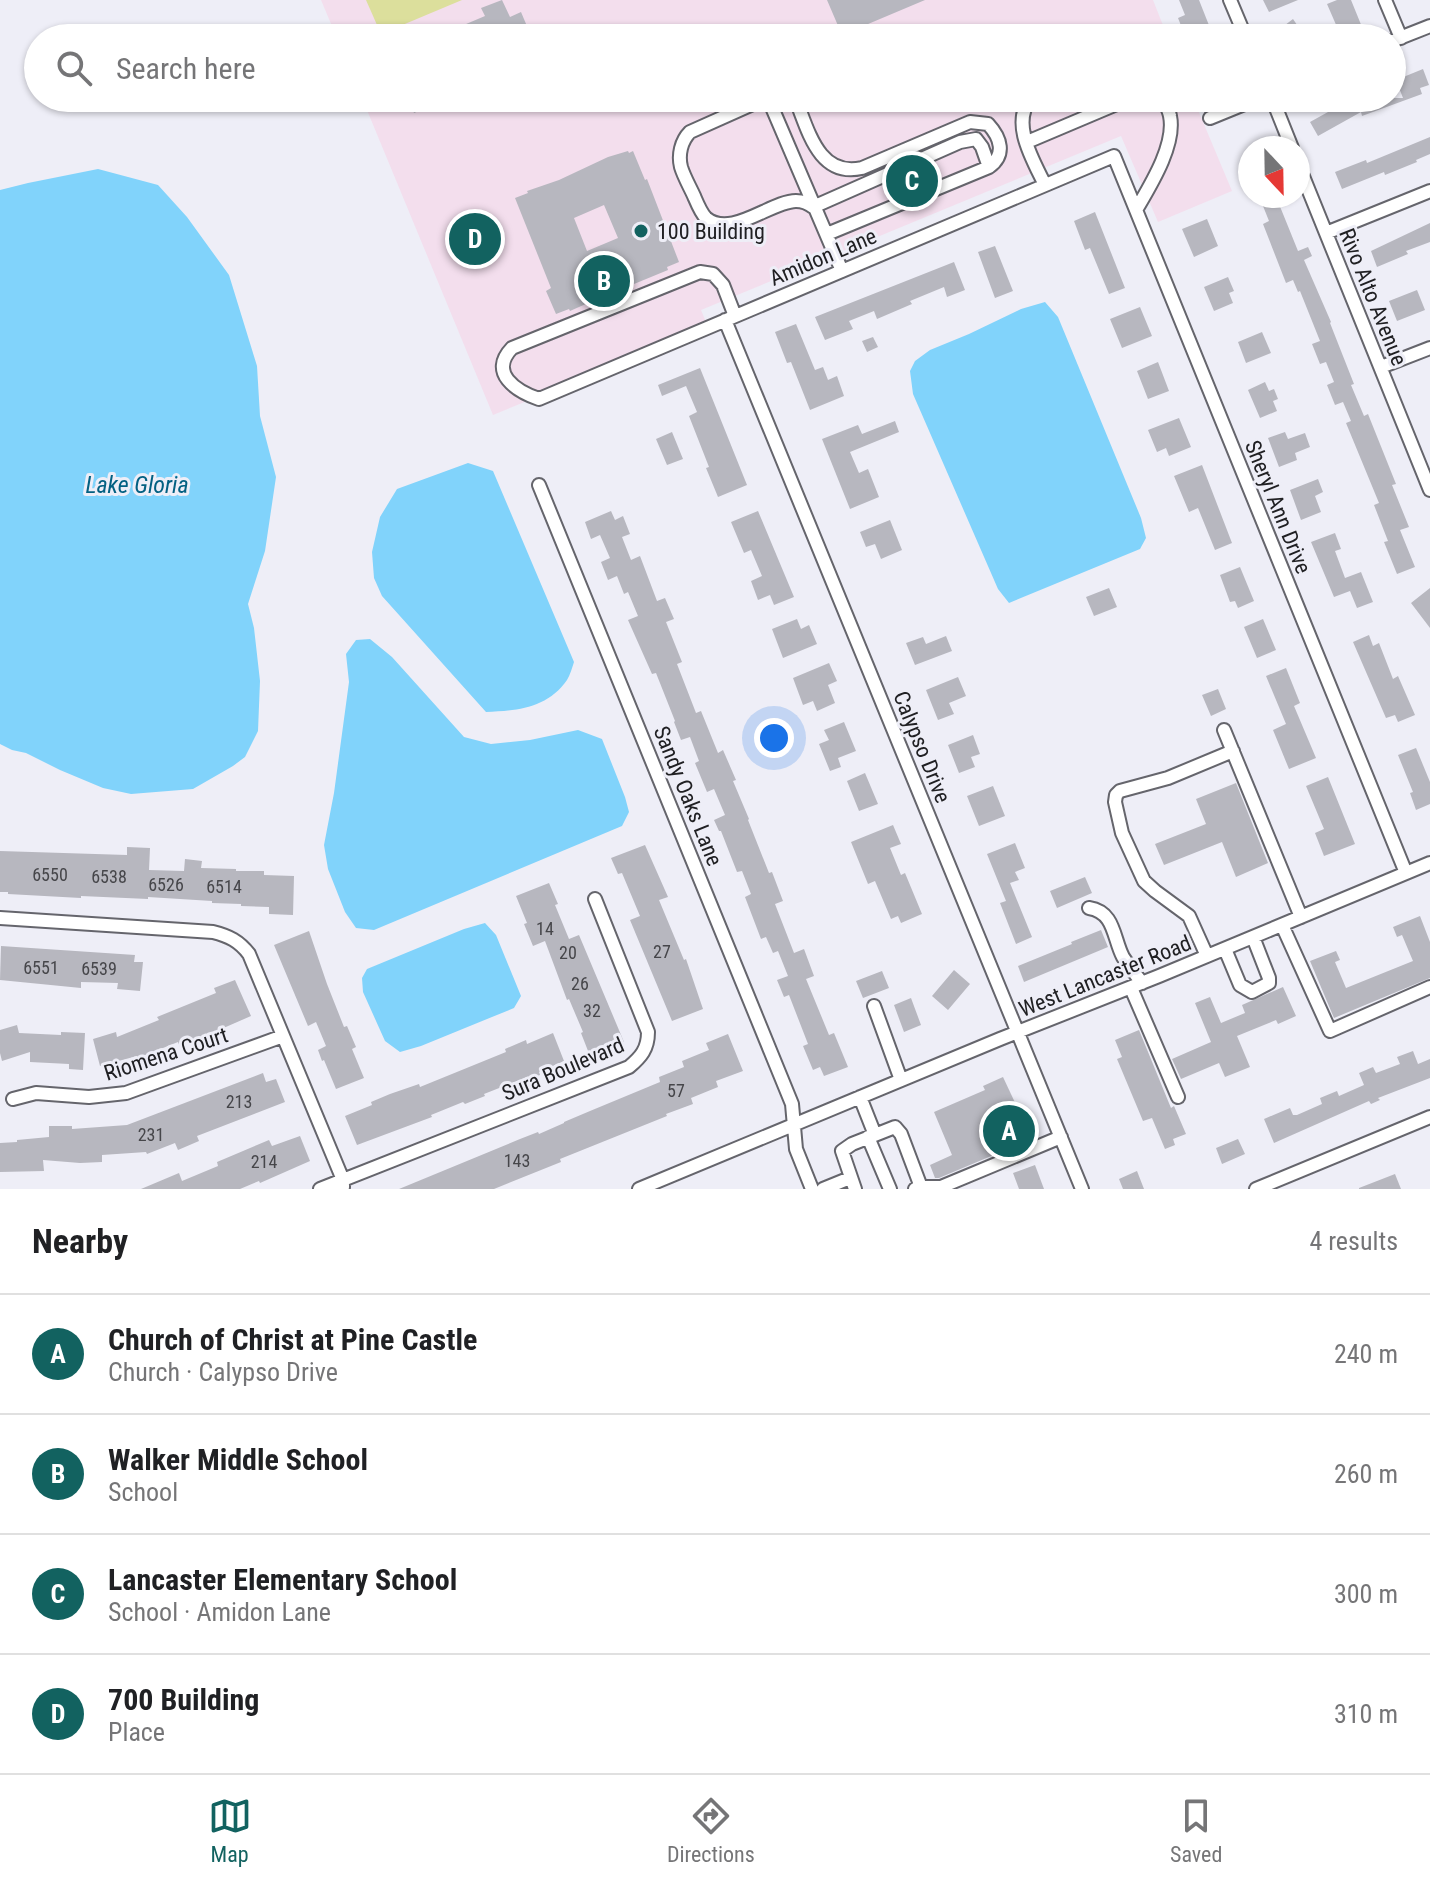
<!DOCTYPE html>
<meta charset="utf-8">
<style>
:root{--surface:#fff;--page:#f6f6f6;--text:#202124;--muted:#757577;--line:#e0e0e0;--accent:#126260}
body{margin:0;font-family:"Roboto Condensed",sans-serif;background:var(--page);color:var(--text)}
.compass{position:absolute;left:1238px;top:136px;width:72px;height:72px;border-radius:50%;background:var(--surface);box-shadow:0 2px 6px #0004;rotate:158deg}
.you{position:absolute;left:774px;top:738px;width:28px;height:28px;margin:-20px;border:6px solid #fff;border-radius:50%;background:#1a73e8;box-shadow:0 0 0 12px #1a73e833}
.badge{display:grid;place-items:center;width:52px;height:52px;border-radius:50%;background:var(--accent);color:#fff;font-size:26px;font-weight:700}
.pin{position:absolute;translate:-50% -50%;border:4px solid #fff;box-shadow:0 2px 8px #0006}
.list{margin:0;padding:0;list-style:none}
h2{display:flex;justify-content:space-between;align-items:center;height:104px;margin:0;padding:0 32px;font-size:34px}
h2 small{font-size:26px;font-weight:400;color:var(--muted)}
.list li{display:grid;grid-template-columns:52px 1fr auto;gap:24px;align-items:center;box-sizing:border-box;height:120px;padding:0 32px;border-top:2px solid var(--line)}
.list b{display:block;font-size:30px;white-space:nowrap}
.list p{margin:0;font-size:26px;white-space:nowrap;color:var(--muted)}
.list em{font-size:26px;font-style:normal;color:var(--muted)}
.icon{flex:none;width:44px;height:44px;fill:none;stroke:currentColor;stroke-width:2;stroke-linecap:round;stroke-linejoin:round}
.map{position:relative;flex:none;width:1430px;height:1189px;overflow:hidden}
.search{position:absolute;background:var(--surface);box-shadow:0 2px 6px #0004;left:24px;right:24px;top:24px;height:88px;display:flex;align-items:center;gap:20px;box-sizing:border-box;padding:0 28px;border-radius:44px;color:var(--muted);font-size:30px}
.sheet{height:584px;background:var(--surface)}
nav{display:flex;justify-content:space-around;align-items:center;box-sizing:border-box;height:112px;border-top:2px solid var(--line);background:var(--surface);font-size:22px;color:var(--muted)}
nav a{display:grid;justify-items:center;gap:4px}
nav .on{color:var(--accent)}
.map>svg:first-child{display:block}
.education{fill:#f3deed}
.green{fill:#dcdf9c}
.water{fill:#81d3fb}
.building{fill:#b7b7bf;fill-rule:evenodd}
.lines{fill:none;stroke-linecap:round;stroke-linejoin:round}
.minor-casing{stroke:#65656c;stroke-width:16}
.minor{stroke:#fff;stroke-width:12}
.poi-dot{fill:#126260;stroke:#eeeef7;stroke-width:3}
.labels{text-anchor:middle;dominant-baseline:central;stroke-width:6;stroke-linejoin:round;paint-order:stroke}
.number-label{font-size:18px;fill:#46464a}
.poi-label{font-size:22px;fill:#202023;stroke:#eeeef7;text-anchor:start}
.street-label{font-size:22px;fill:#202023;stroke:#eeeef7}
.water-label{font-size:24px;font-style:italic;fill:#036082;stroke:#eeeef7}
</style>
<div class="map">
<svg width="1430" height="1189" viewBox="0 0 1430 1189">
<rect width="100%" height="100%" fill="#eeeef7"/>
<path class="education" d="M321 0H1153L1168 38H337Z
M362 98H1193L1232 191 1158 222 1121 136 701 310 708 327 493 415Z"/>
<path class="green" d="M366 0H462L381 34Z"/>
<path class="water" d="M98 169 158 185 187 217 229 275 257 366 260 416 276 477 265 551 248 604 254 628 260 681 258 731 245 757 233 766 193 789 131 794 103 788 60 770 26 753 12 750 0 744V190L28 183Z
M1045 302 1058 317 1141 518 1146 538 1140 549 1009 603 998 589 913 394 910 371 915 361 930 350 969 334 1021 309Z
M468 463 493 471 574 662C572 668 570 675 567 680 548 708 516 711 486 712L382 596 374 578 372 552 380 517 397 489Z
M370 639 392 657 464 737 491 744 530 740 578 730 602 739 625 797 629 812 622 826 374 930 356 928 345 912 328 869 324 845 334 793 349 682 346 654 356 640Z
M485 923 496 935 521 996 514 1008 421 1046 400 1052 385 1041 363 992 362 978 367 969 464 929Z"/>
<path class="building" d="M502 0 510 17 521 12 532 38H433L485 16 481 8Z
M827 0H925L842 35Z
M1179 0H1199L1214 38H1186L1178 18 1185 15Z
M1263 0H1298L1269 12Z
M1337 0H1351L1362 27 1345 34 1341 25 1337 27 1327 4Z
M1293 19 1306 38H1268Z
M1423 69 1429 85 1420 88 1422 94 1362 116 1361 112 1318 136 1310 122 1337 107 1359 98H1403L1396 80Z
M408 98H451L414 113Z
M1430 137V154L1416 160 1417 162 1385 175 1384 172 1342 189 1335 172 1366 160 1367 163Z
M628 151 629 153 633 151 645 180 647 179 679 262 667 267 668 270 634 284V282L622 287 620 282 601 290 603 294 597 297V299L570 311 569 309 556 314 546 291 551 288 515 198 528 193 527 191 559 180 608 157ZM604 205 618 238 587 251 574 218Z
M1259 196H1297L1279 204 1298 251 1308 247 1312 256 1304 260 1331 322 1330 323 1354 384 1351 385 1364 416 1368 414 1396 484 1392 485 1409 527 1400 530 1415 567 1397 574 1384 542 1388 541 1374 505 1379 503 1346 423 1351 421 1343 402 1335 405 1327 385 1334 382 1326 362 1320 364 1312 344 1320 341 1300 291 1298 292 1293 280 1286 283 1263 224 1269 221Z
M475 212 494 259 476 266 456 219Z
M1095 212 1125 288 1109 294 1090 248 1085 250 1074 221Z
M1207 219 1218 246 1194 257 1182 229Z
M1430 223V242L1406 251 1408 254 1377 267 1371 251Z
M995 246 1013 291 995 298 978 252Z
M954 262 965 290 947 297 944 287 910 301 912 304 877 319 874 311 849 321 853 329 825 340 815 317Z
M1228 277 1234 291 1229 293 1233 303 1214 311 1204 287Z
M1417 290 1425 310 1397 321 1389 301Z
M1140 307 1152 336 1122 348 1110 319Z
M796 324 815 370 823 367 828 380 837 376 844 396 810 410 791 362 787 363 775 332Z
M1262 332 1271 353 1246 363 1238 342Z
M873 337 878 347 867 352 862 341Z
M1158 362 1169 391 1148 399 1137 371Z
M700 368 747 485 718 497 706 468 709 467 689 416 697 412 686 386 662 396 658 385Z
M1265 382 1269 391 1274 389 1278 399 1273 401 1277 411 1260 418 1248 390Z
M1179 418 1191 447 1169 456 1166 448 1157 452 1148 430Z
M895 421 899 432 850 452 859 473 868 469 879 497 850 509 822 439 858 425 862 434Z
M672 432 683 459 667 465 656 439Z
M1285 432 1288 439 1305 433 1310 447 1295 453 1297 460 1279 467 1268 438Z
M1202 465 1232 543 1215 550 1198 508 1189 512 1174 476Z
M1318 479 1323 492 1315 496 1321 512 1301 520 1290 490Z
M611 511 615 520 623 516 630 534 622 537 631 560 640 556 657 601 665 598 674 619 666 622 682 662 677 664 696 713 701 711 718 753 723 750 736 780 733 781 749 819 748 820 769 873 772 872 783 901 775 904 794 953 804 949 814 976 806 979 829 1035 834 1033 848 1067 824 1076 820 1067 813 1070 803 1046 808 1044 789 995 784 997 777 980 788 976 778 951 773 953 766 937 761 939 745 897 751 894 742 871 737 872 721 831H719L714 820 725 815 714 789 707 792 695 763 699 761 690 737 681 740 674 722 675 721 656 673 652 674 628 620 638 616 628 592 624 594 617 576 608 580 601 562 610 558 600 535 591 539 585 522Z
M758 511 794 597 774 605 770 595 758 600 751 581 762 576 751 550 744 553 731 522Z
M890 520 902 550 881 559 875 544 866 547 860 532Z
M1335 533 1341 549 1335 551 1345 578 1361 572 1373 602 1357 608 1350 591 1334 597 1311 542Z
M1240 567 1254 601 1238 608 1235 601 1230 602 1220 575Z
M1109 588 1117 607 1094 616 1086 597Z
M1430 588V628L1411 603Z
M797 619 801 629 809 625 817 644 783 658 772 629Z
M1263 619 1276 650 1257 658 1244 627Z
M1369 635 1373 646 1379 643 1393 679 1398 676 1415 715 1398 722 1395 715 1386 718 1353 642Z
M946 636 952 651 915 665 906 643 923 637 926 644Z
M829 663 837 681 828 685 835 703 817 711 813 701 803 705 793 678Z
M1286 668 1300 703 1294 706 1316 758 1289 769 1273 730 1286 724 1266 676Z
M958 677 966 696 949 703 954 714 938 720 926 690Z
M1218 689 1226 709 1211 716 1202 695Z
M844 722 856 751 838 758 841 767 830 771 819 744 829 740 824 730Z
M973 735 980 754 971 757 975 767 959 773 948 745Z
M1416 748 1430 782V804L1416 810 1410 793 1413 792 1398 755Z
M865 773 878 804 859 811 847 781Z
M1328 777 1355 844 1324 856 1315 833 1324 829 1306 786Z
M1236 783 1268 863 1236 877 1222 842 1164 865 1155 844 1206 824 1196 799Z
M993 786 1005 816 979 826 967 796Z
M893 825 901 844 890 848 901 875 905 873 922 914 901 923 898 916 891 919 875 881 868 884 851 842Z
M1015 843 1025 868 1015 872 1019 880 1010 883 1032 937 1016 944 1000 903 1006 901 987 854Z
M645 845 668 897 659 900 684 960 686 959 703 1009 672 1021 630 920 640 916 622 873 618 874 611 858Z
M127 847 150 848 149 870 184 871 185 859 202 861 201 868 236 869V871H264V875L294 876 293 915 269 914V907L241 906V904L212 903V901L148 897V899L81 896V898L8 894V892H0V851L127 855Z
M1085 877 1092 893 1057 908 1050 891Z
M549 883 558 904 555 905 569 939 579 935 624 1042 590 1056 581 1033 583 1032 569 999 567 1000 545 941 533 946 524 924 527 923 516 896Z
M1420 916 1430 942V978L1334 1018 1310 961 1336 951 1340 960 1335 962 1346 988 1413 961 1402 935 1397 937 1393 927Z
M1101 930 1108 947 1024 982 1018 966 1072 944 1071 942Z
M309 931 327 984 344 1027 347 1026 356 1047 352 1049 364 1078 336 1089 324 1060 322 1061 318 1050 326 1046 316 1022 308 1026 274 945Z
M1 946 135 955 134 962H143L140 991 117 989 118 983 81 982V988L0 980Z
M954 970 970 984 948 1010 932 996Z
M882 971 889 988 863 998 856 981Z
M235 980 251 1016 180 1047 178 1042 138 1058 137 1056 100 1066 93 1039 116 1032 117 1037 159 1020 157 1017 216 993 214 988Z
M1283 987 1296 1016 1278 1024 1276 1020 1237 1036 1250 1067 1225 1077 1219 1063 1181 1079 1172 1059 1211 1042 1195 1003 1210 997 1221 1023 1245 1013 1242 1005Z
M911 998 921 1025 904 1032 894 1005Z
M17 1025 19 1033 61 1035V1032L85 1033 83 1070 69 1069V1064L30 1062V1052L2 1061 0 1053V1030Z
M1139 1030 1171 1108 1174 1106 1186 1134 1173 1139 1175 1145 1165 1149 1152 1118 1143 1121 1117 1059 1122 1057 1115 1040Z
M553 1033 564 1061 539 1072 540 1075 518 1083 517 1081 484 1094 485 1096 465 1104 463 1102 431 1115 432 1117 357 1145 345 1116 372 1105 371 1102 390 1094 419 1084 420 1087 506 1052 505 1049 526 1040 527 1044Z
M728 1034 743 1071 716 1081 718 1087 691 1098 693 1104 666 1114 667 1116 560 1159 561 1162 494 1189H399L520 1139 538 1132 539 1134 564 1123V1122L590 1111 660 1082 659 1077 684 1067 682 1061 709 1050 706 1043Z
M1413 1051 1418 1064 1430 1059V1078L1378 1098 1380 1100 1371 1104 1369 1101 1274 1143 1264 1119 1290 1108 1293 1115H1297L1322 1104 1320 1098 1337 1091 1339 1096 1364 1085 1359 1073 1373 1067 1376 1073 1400 1064 1397 1057Z
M263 1073 266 1082 276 1079 285 1102 197 1136 199 1141 178 1150 175 1143 147 1154 146 1152 102 1155V1162L80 1163 43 1160 44 1171 0 1172V1143L17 1142V1140L49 1137V1126H72V1129L127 1125Z
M1003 1077 1032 1139 939 1178H935L930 1165 952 1155 934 1112 985 1090 983 1086Z
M300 1136 310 1161 260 1183 259 1181 240 1189H141L179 1173 182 1181 218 1166 217 1162 269 1140 272 1146Z
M1238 1139 1245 1154 1222 1164 1216 1148Z
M1035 1165 1044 1189H1019L1013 1173Z
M1137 1171 1144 1189H1123L1119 1179Z
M1395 1174 1401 1189H1359V1188Z"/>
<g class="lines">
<g class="minor-casing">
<path id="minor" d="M1230 0 1246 38
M1385 0 1401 38
M1392 41 1430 26
M766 98 690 132C681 141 678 155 681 167 684 177 690 187 694 196 697 203 701 213 706 218 731 239 771 201 796 201 802 201 808 203 813 207L960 142 976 139 982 147 989 167
M768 98 842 271
M795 98C808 129 818 178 862 168L970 122 988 124C1001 138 1006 155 989 167L827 234
M1031 98C1010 123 1033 160 1045 185
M1272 98 1292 148
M1210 118 1259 98
M1027 142 1131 98
M1298 164 1430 490
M1136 210C1150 186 1176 145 1170 116 1169 110 1165 104 1163 98
M1326 233 1430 191
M735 316 723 285 713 274 700 272 512 348C488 373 516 391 539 399L1114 156 1406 873
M725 320 1082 1189
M1381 367 1430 348
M539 485 792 1104 796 1149 812 1189
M1224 730 1301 917
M1089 908C1115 912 1113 938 1123 957 1129 966 1136 975 1142 983
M0 918 213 932C229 936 239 941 249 954L343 1180V1187
M1282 925 1330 1031 1430 987
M1225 949 1240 985 1252 992 1269 983V978L1253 937
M1207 956 1189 916 1155 891 1144 881 1122 833 1115 802 1116 795 1120 791 1168 778 1233 751
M1131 988 1178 1097
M874 1006 901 1080
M860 1097 875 1135
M13 1099 36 1093 89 1097 126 1093 283 1036
M868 1137 890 1189
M320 1189 629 1067C641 1057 648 1049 648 1032L595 899
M639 1189 1000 1039 1159 976 1430 863
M823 1189 850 1178
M855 1189 842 1151 852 1144 895 1127 901 1134 921 1187
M915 1189 921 1187H941L1061 1137
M1256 1189 1430 1117"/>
</g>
<use href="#minor" class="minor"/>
</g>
<circle class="poi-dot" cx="641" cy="231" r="8"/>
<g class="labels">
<g class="number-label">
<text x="50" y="874">6550</text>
<text x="109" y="876">6538</text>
<text x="166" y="884">6526</text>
<text x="224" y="886">6514</text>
<text x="545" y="928">14</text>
<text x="662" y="951">27</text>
<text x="568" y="952">20</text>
<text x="41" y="967">6551</text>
<text x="99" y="968">6539</text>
<text x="580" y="983">26</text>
<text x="592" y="1010">32</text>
<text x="676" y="1090">57</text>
<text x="239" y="1101">213</text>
<text x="151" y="1134">231</text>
<text x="517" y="1160">143</text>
<text x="264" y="1161">214</text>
</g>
<g class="poi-label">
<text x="657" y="231">100 Building</text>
</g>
<g class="street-label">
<text transform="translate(823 257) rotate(-23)">Amidon Lane</text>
<text transform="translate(1373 297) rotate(68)">Rivo Alto Avenue</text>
<text transform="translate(1278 507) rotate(68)">Sheryl Ann Drive</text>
<text transform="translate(922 747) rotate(68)">Calypso Drive</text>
<text transform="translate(688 796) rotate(68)">Sandy Oaks Lane</text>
<text transform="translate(1105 976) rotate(-22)">West Lancaster Road</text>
<text transform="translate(166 1054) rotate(-18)">Riomena Court</text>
<text transform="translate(563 1069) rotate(-23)">Sura Boulevard</text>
</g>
<g class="water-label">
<text x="137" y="485">Lake Gloria</text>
</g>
</g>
</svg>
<svg class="compass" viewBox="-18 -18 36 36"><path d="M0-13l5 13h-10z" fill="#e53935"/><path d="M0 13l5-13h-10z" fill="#757577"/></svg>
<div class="you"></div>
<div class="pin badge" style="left:1009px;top:1131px">A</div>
<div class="pin badge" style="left:604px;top:281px">B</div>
<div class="pin badge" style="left:912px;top:181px">C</div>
<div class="pin badge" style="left:475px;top:239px">D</div>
<div class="search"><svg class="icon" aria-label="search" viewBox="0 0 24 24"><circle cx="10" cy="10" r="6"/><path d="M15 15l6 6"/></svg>Search here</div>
</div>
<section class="sheet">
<h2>Nearby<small>4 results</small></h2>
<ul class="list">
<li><span class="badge">A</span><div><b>Church of Christ at Pine Castle</b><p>Church · Calypso Drive</p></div><em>240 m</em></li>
<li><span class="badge">B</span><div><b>Walker Middle School</b><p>School</p></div><em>260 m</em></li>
<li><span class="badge">C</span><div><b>Lancaster Elementary School</b><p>School · Amidon Lane</p></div><em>300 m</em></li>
<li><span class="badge">D</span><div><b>700 Building</b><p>Place</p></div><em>310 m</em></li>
</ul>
</section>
<nav>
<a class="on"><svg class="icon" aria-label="map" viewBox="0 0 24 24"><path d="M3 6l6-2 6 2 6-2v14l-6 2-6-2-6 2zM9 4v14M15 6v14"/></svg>Map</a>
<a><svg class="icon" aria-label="directions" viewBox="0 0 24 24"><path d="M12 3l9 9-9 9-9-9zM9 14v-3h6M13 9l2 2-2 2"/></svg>Directions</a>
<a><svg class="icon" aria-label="saved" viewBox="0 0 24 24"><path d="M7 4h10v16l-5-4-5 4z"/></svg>Saved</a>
</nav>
